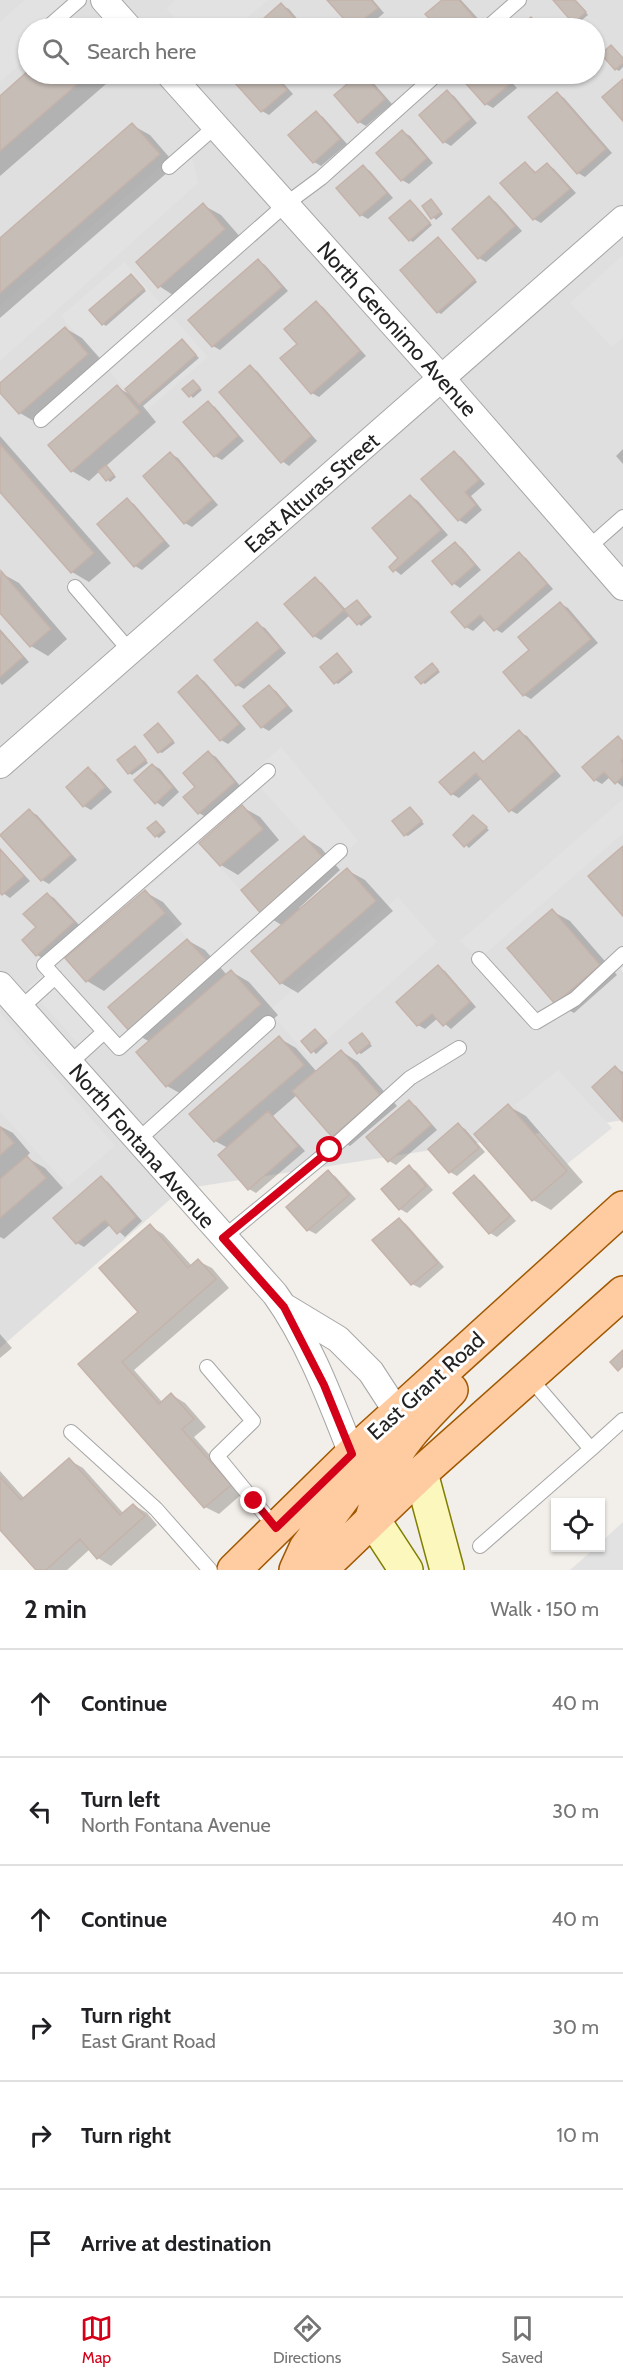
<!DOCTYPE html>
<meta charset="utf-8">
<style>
:root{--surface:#fff;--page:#f2f2f2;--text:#202124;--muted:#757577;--line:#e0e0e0;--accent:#d40019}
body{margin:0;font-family:Cabin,sans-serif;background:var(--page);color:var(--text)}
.controls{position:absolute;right:18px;bottom:18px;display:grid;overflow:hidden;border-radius:0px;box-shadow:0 2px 4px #0004}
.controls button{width:54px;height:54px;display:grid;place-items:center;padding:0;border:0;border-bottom:2px solid var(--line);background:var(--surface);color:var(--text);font:30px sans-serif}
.stop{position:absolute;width:18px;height:18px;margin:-14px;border:4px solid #d40019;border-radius:50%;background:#fff}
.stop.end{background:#d40019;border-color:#fff;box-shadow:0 2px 6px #0008}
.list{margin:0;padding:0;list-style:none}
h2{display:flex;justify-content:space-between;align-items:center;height:78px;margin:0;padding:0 24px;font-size:26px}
h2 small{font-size:20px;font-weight:400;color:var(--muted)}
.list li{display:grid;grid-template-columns:39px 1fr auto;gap:18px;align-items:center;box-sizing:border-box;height:108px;padding:0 24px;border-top:2px solid var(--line)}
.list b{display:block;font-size:22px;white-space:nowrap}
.list p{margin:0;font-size:20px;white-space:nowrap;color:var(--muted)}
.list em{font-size:20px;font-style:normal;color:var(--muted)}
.icon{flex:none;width:33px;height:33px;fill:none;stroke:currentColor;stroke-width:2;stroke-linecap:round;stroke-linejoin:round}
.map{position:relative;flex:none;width:623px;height:1570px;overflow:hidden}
.search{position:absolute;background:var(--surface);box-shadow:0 2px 4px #0004;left:18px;right:18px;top:18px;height:66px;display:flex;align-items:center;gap:15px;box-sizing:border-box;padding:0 21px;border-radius:33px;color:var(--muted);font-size:22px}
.sheet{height:726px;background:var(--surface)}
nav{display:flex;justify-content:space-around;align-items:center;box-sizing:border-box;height:84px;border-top:2px solid var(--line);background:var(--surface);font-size:16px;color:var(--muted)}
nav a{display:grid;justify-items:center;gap:3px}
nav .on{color:var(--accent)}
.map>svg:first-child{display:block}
.residential{fill:#e0dfdf;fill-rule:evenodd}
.parking{fill:#e2e2e2}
.shadow{fill:#0003}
.building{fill:#c7bdb7;stroke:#c5b3aa;stroke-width:1.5}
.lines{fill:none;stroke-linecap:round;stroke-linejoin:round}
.lane-casing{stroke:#a6a6a6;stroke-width:16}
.street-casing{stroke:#a6a6a6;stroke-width:28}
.secondary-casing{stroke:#807f02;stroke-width:36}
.primary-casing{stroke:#a05800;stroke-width:36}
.lane{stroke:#fff;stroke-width:14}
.street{stroke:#fff;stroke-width:26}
.secondary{stroke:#fcf8bd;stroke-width:33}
.primary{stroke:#ffcba1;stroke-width:33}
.route{stroke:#d40019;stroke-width:8}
.labels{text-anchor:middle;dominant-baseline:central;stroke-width:6;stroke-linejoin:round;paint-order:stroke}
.street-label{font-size:22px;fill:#222;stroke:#fff}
</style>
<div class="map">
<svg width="623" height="1570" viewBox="0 0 623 1570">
<rect width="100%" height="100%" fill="#f2eee9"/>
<path class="residential" d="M0 0H623V967L621 969 623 972V1120L182 1189 0 1348ZM28 28H594V74H28Z"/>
<path class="parking" d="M25 0H66L78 13 61 28H28V57L0 82V22Z
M175 0H268L235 28H184L166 8Z
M189 142 198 183 0 361V306Z
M623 255V337L612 347 570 303Z
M124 262 208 357 145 412 61 316Z
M281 747 358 841 332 866 249 775Z
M623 799V833L479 959 460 941Z
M199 843 263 916 209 963 145 890Z
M398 897 437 942 308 1056 269 1011Z
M54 965 115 1033 89 1056 28 987Z
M0 1013 115 1146 68 1186 0 1112Z
M558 1070 612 1128 567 1164 515 1105Z
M623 1522V1570H570L595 1548H600L601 1542Z"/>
<path class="shadow" d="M329 0H373L384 13 366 28H354Z
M444 0H461L482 23 476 28H440L427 14Z
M555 0H575L588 15 577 24Z
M281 5 289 9 305 28H259L257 26Z
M531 19 538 23 543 28H520Z
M611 47 623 58V67L619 71 616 69Z
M28 73 98 74 106 84 0 176V98Z
M229 74H275L293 94 269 115 262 111Z
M298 74H316L308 80Z
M362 74 369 78 392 104 366 126 359 122 337 95Z
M399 74H424L412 84Z
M469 74H504L517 88 493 108 486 104 463 78Z
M447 92 454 96 477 123 451 146 444 142Z
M557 93 564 98 612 153 585 177 578 173Z
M316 113 323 117 347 144 321 166 314 162Z
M132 125 150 135 176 165 0 318V240Z
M403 132 410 136 433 163 409 184 402 180Z
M525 163 537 173 547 164 554 169 576 193 541 223 534 219 502 183Z
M363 167 370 171 393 198 368 219 361 215 338 188Z
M489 198 496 202 522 231 486 262 479 258Z
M432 201 443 214 436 220 424 207Z
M413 203 432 225 413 242 410 240Z
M203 205 221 215 242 239 176 297 159 286Z
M441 241 477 282 441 314 438 312Z
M258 261 265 265 288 291 220 350 213 346 191 320Z
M134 278 146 291 106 326 103 324 91 310Z
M316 303 323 307 366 356 319 397 312 393 299 344Z
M65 328 82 338 105 364 37 423 20 413 0 391V385Z
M183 341 199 358 143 406 156 422 106 466 116 477 110 482 100 471 89 481 72 471 117 387 131 395Z
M250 367 257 371 317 441 289 466 282 461Z
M193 382 202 390 193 398 185 389Z
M208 403 215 407 244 441 222 460 215 456Z
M0 436 111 563 89 582 72 572 0 489Z
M623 449V464L616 456Z
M454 453 461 457 485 484 471 496 482 510 466 524 459 520Z
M171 454 178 458 218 505 192 527 185 523Z
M411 496 418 501 448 535 401 575 391 567 400 559Z
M127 500 134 504 170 546 142 570 135 566 99 524Z
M455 543 462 548 481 570 460 588 453 583Z
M519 554 526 558 553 589 502 633 495 629 486 619 473 631 466 627Z
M1 573 19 583 67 639 48 656 31 646 0 611Z
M315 579 322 583 347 611 360 604 372 617 361 626 350 615 321 640 314 636Z
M561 604 568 608 598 643 531 699 524 695 505 672 531 650Z
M257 624 265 628 286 653 244 689 237 685Z
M0 629 29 662 2 685 0 683Z
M337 654 353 672 338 684 335 682Z
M432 664 440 672 425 684 422 682Z
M197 677 204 681 246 729 228 744 221 740Z
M269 687 276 691 293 711 269 731 262 727Z
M159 725 175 743 162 753 159 752Z
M519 732 527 736 561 776 517 814 510 810 482 778 459 798 452 794 474 754 485 762Z
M618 738 623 741V787L610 777 602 784 595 780Z
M138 750 148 763 132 775 129 773Z
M209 753 216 757 241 787 206 817 199 813 197 787Z
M153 765 160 769 179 792 163 807 156 802Z
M88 769 95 773 112 792 91 810 84 806Z
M242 807 260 817 279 840 238 875 221 865 201 843Z
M410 808 424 824 408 836 405 835Z
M29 811 37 815 77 860 49 884 42 880 2 835Z
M477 819 489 830 469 848 455 835Z
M159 824 166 832 159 838 156 836Z
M304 837 321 848 340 870 299 908 301 910 347 870 365 880 393 911 298 993 281 983 283 926 264 914Z
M0 849 30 881 10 898 0 891Z
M145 892 163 902 182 924 104 991 87 981Z
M47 894 54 898 80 926 44 959 37 955 38 927Z
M552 911 570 921 617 975 574 1013 556 1003Z
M187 940 205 950 227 975 232 972 249 982 278 1015 185 1096 167 1086 150 1042 131 1031Z
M438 967 445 971 476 1007 451 1029 438 1018 425 1029 418 1025 398 1002Z
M318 1032 328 1043 316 1054 303 1041Z
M362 1034 372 1046 361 1054 358 1052Z
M279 1038 296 1048 317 1072 341 1051 358 1062 397 1106 350 1146 333 1136 297 1095 273 1116 305 1151 256 1193 249 1189 228 1148 215 1141 191 1114Z
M616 1068 623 1072V1120L594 1087Z
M409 1102 416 1106 437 1130 396 1165 389 1161 368 1137Z
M508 1106 526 1116 583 1182 551 1210 533 1200 476 1134Z
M458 1125 465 1129 485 1152 457 1176 450 1172 430 1149Z
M0 1126 13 1133 30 1153 26 1157 45 1168 63 1188 4 1239 0 1237Z
M409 1167 416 1171 433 1190 407 1213 400 1209Z
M328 1172 335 1176 356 1199 316 1234 308 1230 288 1207Z
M474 1177 481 1181 516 1221 497 1237 490 1233Z
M101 1178 108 1182 142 1221 125 1237 111 1224 84 1247 77 1243 55 1218Z
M399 1219 406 1224 444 1267 420 1288 412 1284 374 1241Z
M150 1226 163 1234 192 1266 198 1261 212 1268 229 1288 134 1370 163 1403 172 1395 185 1403 206 1427 194 1437 243 1493 219 1514 205 1507 80 1364 140 1312Z
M0 1334 12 1348 0 1358Z
M69 1460 83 1468 124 1514 133 1505 147 1513 157 1525 111 1566 98 1558 90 1549 67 1570H38L0 1528V1471L25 1499Z"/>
<path class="building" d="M327 0H371L378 8 352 28Z
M442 0H459L475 19 464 28H438L425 14Z
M553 0H575L586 12 573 23Z
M281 3 303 28H257L255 26Z
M531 17 541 28H518Z
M611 45 623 58V63L615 70 601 54Z
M28 71V74H89L0 151V96Z
M227 74H273L287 90 261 112Z
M359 74H363L385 99 358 123 334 95Z
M466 74H502L511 83 485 105 461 78Z
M623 79V121L602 97Z
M447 90 471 119 443 143 419 115Z
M557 92 606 149 577 174 528 117Z
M316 111 340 139 313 163 288 135Z
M132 123 160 154 0 293V238Z
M402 130 427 158 401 181 376 153Z
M525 162 535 173 547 163 570 189 533 220 500 183Z
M363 165 387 193 360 216 336 188Z
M489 196 515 226 478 259 452 229Z
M431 199 441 212 431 219 422 206Z
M410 200 430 223 409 241 389 218Z
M203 203 225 229 158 288 136 262Z
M438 237 475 280 437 313 400 270Z
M258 259 282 287 212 347 188 320Z
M131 274 144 289 102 325 89 310Z
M316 301 360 351 311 394 280 358 297 344 284 329Z
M65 327 88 354 19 414 0 393V383Z
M182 339 196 355 139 405 125 389Z
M250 365 311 436 281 463 219 392Z
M193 380 200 388 189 397 182 389Z
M117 385 140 412 71 472 48 445Z
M208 401 238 436 214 457 183 422Z
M0 444 94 553 71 573 0 492Z
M454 451 479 480 465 492 476 505 458 521 421 479Z
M170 452 212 500 184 524 143 476Z
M106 465 114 475 106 481 98 471Z
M410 495 441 530 393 572 389 567 398 558 372 528Z
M127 498 164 541 134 567 97 524Z
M455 542 475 565 452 585 432 561Z
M519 552 547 584 494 631 480 615 465 628 451 612Z
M1 571 51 629 30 647 0 613Z
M315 577 344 610 313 637 284 604Z
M357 600 369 615 357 625 344 610Z
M560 602 591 639 523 696 503 672 529 650 518 637Z
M257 622 280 648 236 686 214 660Z
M0 631 23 657 0 677Z
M337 653 351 670 334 684 320 667Z
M432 663 438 670 421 684 415 677Z
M197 675 239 724 220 741 178 692Z
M269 685 287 706 261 728 243 706Z
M158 723 173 741 158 753 144 735Z
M519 730 555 771 509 812 476 773 451 795 439 782 474 752 483 762Z
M618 736 623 742V759L621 761 623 764V776L615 784 604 772 594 781 582 767Z
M135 746 146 760 128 774 117 760Z
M208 751 235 782 198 814 183 797 195 787 183 773Z
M152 764 173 787 155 804 134 780Z
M88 767 105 787 83 807 66 787Z
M242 805 263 829 220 866 199 843Z
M410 807 422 821 404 836 392 821Z
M29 809 71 855 41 881 0 835Z
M473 815 487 827 464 847 453 835Z
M156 821 164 830 155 837 147 828Z
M304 836 324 859 263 916 241 890Z
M623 846V916L588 876Z
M0 849 24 876 2 895 0 893Z
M347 868 376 901 280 984 251 951Z
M145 890 165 913 86 982 65 958Z
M47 893 74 922 36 956 22 940 36 927 23 914Z
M552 909 600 965 555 1004 507 948Z
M187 939 209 963 130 1032 108 1007Z
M438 965 470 1002 443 1026 432 1014 417 1026 396 1002Z
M231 970 261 1004 166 1087 136 1052Z
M315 1029 326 1041 311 1053 301 1041Z
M362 1033 370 1043 357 1054 349 1043Z
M279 1036 304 1065 214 1142 189 1114Z
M341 1050 380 1095 332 1137 292 1091Z
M615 1066 623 1075 622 1121 592 1087Z
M409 1100 431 1125 388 1162 366 1137Z
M508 1104 567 1171 532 1201 474 1134Z
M268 1111 298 1146 248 1190 218 1155Z
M458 1123 479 1148 449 1173 428 1149Z
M0 1127 14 1143 0 1155Z
M27 1156 46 1178 0 1218V1179Z
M409 1165 426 1186 399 1210 381 1189Z
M328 1170 349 1195 307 1231 286 1207Z
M474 1175 510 1216 489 1234 453 1193Z
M101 1176 136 1217 117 1234 105 1220 76 1244 53 1218Z
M399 1218 438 1263 411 1285 372 1240Z
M150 1224 188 1268 198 1259 216 1279 122 1362 159 1404 171 1393 194 1419 182 1429 231 1485 204 1508 78 1364 138 1312 99 1268Z
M623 1350V1366L618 1371 610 1362Z
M69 1458 120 1515 133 1504 145 1516 97 1559 80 1539 46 1570H36L0 1530V1477L21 1500Z"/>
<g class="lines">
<g class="lane-casing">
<path id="lane" d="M47 28 79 0
M487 28 519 0
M169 167 216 126
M41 420 286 204 321 178 437 74
M589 547 623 517
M75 587 130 651
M268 771 44 965 119 1048 340 851
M479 959 536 1022 575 999 623 954
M21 1008 55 977
M70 1063 104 1032
M138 1140 268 1023
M223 1238 330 1150 410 1078 459 1048
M207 1367 253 1421 217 1456 276 1528
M529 1377 591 1449 623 1420
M71 1432 156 1509 210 1570
M480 1546 591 1449"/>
</g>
<g class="street-casing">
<path id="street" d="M104 0 129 28
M169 74 442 379 623 587
M0 765 623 219
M0 985 275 1294C309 1341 331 1401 352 1454
M285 1307 338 1339 371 1372 397 1412"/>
</g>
<g class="secondary-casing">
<path id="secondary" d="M421 1473 447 1570
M372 1518 406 1570"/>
</g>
<g class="primary-casing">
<path id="primary" d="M372 1518C377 1503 380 1487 386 1472 400 1440 427 1415 451 1390
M234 1570 352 1454 623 1208
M296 1570 306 1548 372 1459 380 1445
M320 1570 421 1473 623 1293"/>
</g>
<use href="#lane" class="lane"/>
<use href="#street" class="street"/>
<use href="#secondary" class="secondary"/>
<use href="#primary" class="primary"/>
</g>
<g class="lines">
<path class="route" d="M254 1501 276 1528 352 1454 324 1385 284 1307 223 1238 330 1150"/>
</g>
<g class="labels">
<g class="street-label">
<text transform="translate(397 329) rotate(48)">North Geronimo Avenue</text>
<text transform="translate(312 493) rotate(-41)">East Alturas Street</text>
<text transform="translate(142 1146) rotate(49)">North Fontana Avenue</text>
<text transform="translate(426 1386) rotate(-42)">East Grant Road</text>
</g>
</g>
</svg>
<div class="controls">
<button><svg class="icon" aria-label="locate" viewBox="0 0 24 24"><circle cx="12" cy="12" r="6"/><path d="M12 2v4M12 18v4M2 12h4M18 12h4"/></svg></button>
</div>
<div class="stop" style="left:330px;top:1150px"></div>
<div class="stop end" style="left:254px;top:1501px"></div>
<div class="search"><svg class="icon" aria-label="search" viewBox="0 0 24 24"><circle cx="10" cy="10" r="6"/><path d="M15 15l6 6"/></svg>Search here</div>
</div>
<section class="sheet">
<h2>2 min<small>Walk · 150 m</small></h2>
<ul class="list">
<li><svg class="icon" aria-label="ahead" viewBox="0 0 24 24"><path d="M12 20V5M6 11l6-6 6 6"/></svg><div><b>Continue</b></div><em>40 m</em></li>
<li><svg class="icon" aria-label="left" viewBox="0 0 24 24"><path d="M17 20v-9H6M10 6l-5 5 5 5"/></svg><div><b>Turn left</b><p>North Fontana Avenue</p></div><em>30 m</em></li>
<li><svg class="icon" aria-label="ahead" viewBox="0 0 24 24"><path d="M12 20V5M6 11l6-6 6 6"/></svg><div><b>Continue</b></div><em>40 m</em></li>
<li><svg class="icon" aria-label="right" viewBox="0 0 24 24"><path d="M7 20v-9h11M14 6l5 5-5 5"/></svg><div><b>Turn right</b><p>East Grant Road</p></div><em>30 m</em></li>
<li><svg class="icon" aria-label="right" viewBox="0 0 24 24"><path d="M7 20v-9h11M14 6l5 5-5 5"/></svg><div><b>Turn right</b></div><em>10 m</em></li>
<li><svg class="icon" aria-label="arrive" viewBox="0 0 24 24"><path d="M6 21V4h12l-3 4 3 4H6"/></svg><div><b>Arrive at destination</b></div></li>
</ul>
</section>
<nav>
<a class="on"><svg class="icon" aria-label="map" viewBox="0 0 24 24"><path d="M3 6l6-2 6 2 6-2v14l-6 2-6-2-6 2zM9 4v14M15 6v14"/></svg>Map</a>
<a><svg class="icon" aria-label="directions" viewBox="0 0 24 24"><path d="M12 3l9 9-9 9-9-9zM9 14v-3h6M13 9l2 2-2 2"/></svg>Directions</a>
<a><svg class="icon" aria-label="saved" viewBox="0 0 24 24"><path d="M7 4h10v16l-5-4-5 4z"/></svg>Saved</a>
</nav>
